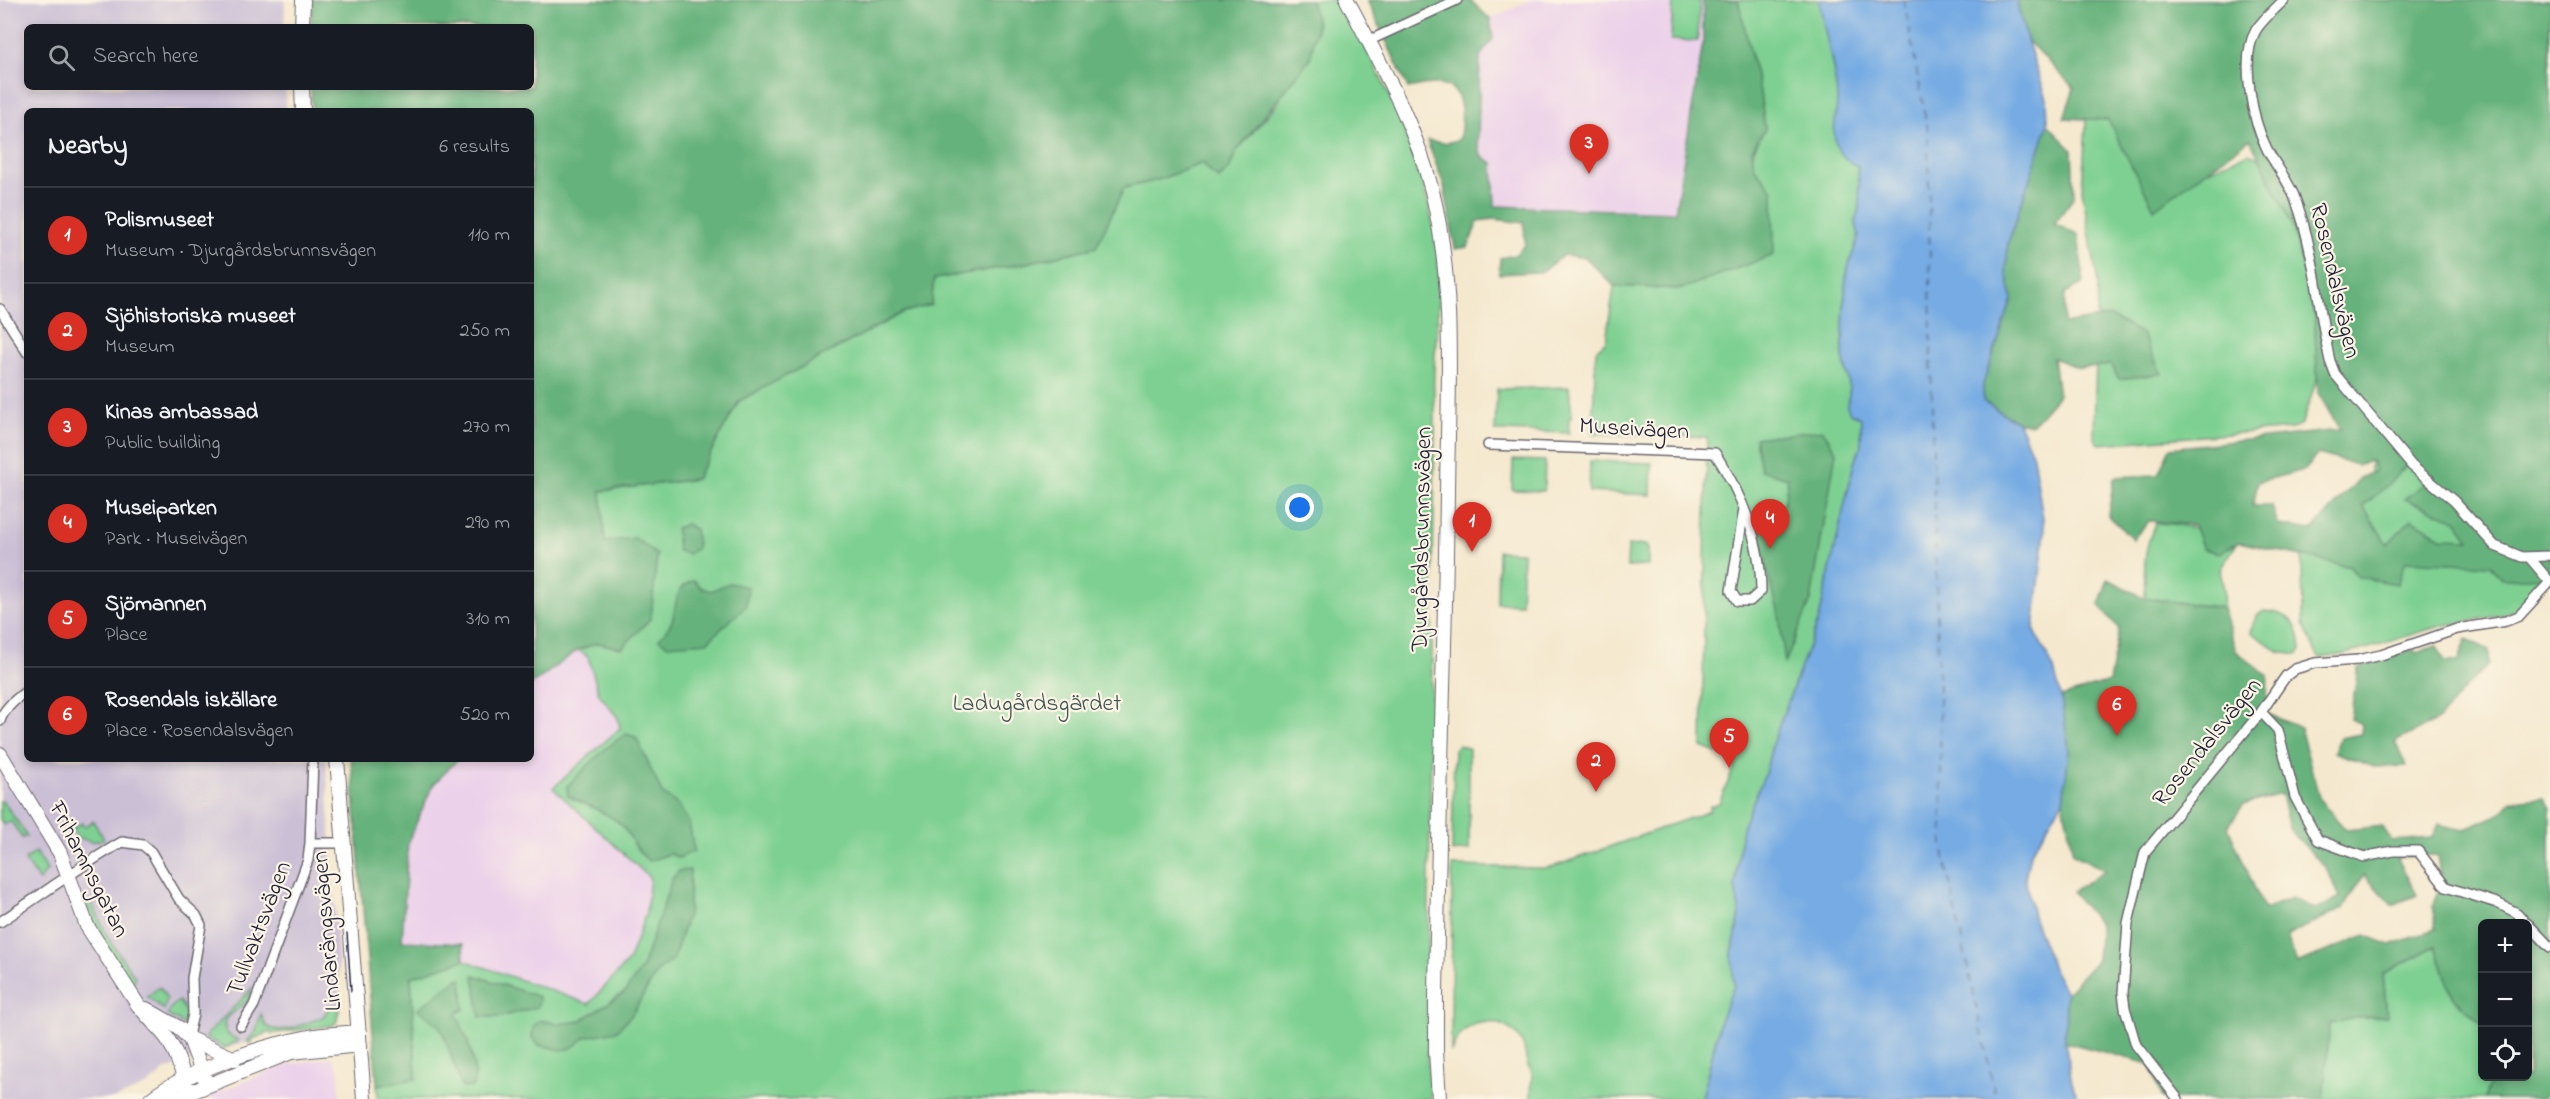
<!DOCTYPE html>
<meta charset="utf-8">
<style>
:root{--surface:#171b24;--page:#242831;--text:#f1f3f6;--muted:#9ea1a6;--line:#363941;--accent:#d93025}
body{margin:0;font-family:"Indie Flower",sans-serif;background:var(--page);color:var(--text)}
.controls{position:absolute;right:18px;bottom:18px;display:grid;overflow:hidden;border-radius:9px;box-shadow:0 3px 9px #0003}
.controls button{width:54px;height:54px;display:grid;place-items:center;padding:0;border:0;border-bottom:2px solid var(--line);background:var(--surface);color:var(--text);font:30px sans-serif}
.you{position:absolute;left:1300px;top:508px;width:21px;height:21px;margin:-15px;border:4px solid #fff;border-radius:50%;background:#1a73e8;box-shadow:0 0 0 9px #1a73e833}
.badge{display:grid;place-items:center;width:39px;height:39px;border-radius:50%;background:var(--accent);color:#fff;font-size:20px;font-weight:700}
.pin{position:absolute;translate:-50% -50px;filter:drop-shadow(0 2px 3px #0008)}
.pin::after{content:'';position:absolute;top:32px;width:21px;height:18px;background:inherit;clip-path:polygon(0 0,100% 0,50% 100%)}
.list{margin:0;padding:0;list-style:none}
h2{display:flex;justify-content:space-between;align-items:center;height:78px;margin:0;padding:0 24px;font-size:26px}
h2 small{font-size:20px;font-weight:400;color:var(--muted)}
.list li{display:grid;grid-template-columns:39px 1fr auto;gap:18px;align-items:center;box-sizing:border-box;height:96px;padding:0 24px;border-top:2px solid var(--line)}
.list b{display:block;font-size:22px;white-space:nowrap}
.list p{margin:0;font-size:20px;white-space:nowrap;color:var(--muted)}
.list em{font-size:20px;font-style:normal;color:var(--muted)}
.icon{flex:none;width:33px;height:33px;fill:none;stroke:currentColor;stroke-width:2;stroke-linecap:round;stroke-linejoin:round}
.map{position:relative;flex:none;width:2550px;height:1099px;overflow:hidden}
.search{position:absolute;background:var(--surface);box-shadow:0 3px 9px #0003;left:24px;top:24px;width:510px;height:66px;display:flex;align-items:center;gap:15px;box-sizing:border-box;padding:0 21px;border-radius:9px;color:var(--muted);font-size:22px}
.panel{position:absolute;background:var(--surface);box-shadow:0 3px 9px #0003;left:24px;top:108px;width:510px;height:654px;border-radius:9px}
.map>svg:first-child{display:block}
.built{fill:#ecd1ea}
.industrial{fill:#cbbfd5}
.green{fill:#7ed092;stroke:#507966;stroke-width:1.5}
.forest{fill:#66b27c;stroke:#446a5c;stroke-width:1.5;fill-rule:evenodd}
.water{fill:#76abe3;stroke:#4c668f;stroke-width:1.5}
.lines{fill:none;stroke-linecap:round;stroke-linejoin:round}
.ferry{stroke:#3f5276;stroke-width:1.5;stroke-dasharray:8 6;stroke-linecap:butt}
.street-casing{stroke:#6c676e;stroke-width:12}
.secondary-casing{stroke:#6c676e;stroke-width:16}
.street{stroke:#fff;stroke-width:9}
.secondary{stroke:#fff;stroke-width:14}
.tram{stroke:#22223b;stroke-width:1.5}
.labels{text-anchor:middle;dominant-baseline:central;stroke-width:4.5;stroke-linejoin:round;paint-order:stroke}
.street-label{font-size:24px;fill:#22223b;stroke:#fcf5e5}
.park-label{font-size:24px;fill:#3e5655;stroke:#fcf5e5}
</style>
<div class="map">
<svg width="2550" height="1099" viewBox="0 0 2550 1099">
<rect width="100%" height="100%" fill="#fcf5e5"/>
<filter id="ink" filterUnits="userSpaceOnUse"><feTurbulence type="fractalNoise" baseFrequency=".0167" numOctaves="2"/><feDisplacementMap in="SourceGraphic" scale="12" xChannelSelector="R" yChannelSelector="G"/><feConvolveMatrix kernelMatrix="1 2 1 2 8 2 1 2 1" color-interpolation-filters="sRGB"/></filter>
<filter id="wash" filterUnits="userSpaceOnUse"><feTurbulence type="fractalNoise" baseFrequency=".008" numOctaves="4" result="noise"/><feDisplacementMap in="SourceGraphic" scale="24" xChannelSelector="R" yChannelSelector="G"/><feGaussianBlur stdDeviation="1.35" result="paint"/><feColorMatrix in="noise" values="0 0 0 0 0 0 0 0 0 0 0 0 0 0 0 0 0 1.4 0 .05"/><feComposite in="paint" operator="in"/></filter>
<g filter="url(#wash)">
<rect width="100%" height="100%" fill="#f4e8ce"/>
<path class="built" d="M1532 0H1703V43L1676 212 1495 206 1478 142 1480 56 1493 39 1490 19Z
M578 650 588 657 599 694 619 719 647 874 650 878 646 913 629 960 590 1004 464 960 462 944 402 941 408 842 433 785 458 759H531V685Z
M332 1057 339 1071 340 1099H201L285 1065Z"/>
<path class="industrial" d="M0 0H285L284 27H27V87H285L286 111H27V759H326L341 1011 332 1023 271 1033 165 1070 148 1085 114 1099H0Z"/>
<path class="green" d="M1311 0H1341C1386 86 1434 175 1439 274 1441 320 1430 366 1435 411L1427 1048 1431 1099H378L377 1085 416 1078 411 976 464 960 589 1004 629 960 646 913 650 878 553 788 620 728 618 718 599 694 588 657 578 650 597 643 622 648 604 543 601 491 696 479 739 401 904 312 931 305 934 279 1022 264 1096 247 1124 188 1158 180 1203 163 1211 173 1230 168 1235 153 1277 104 1317 25Z
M1673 0H1700L1698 41 1671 40Z
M1738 0H1819L1835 77 1838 100 1835 139 1858 166 1860 207 1855 220 1859 235 1846 274 1843 325V356L1850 388 1847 406 1861 418V445L1854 463 1819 619 1773 742 1765 774 1742 828 1735 887 1740 914 1732 954 1734 986 1720 1021 1702 1099H1531L1532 1071C1524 1064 1527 1054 1523 1045 1516 1028 1497 1020 1480 1023 1464 1026 1456 1038 1451 1052L1452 866 1545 868 1558 865 1710 811V806L1719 803 1737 761 1702 747 1707 437 1592 433 1596 350 1606 341 1614 286 1681 289 1773 190C1750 163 1745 161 1765 129L1760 93Z
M2088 92 2182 181 2249 153 2264 161 2295 208 2324 358 2302 423 2293 429 2100 444 2096 441 2094 434 2098 284 2082 190Z
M1569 387 1572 417 1569 418V433L1495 431 1497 389Z
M2374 428 2537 569 2543 581C2539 592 2525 606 2515 610 2492 620 2466 620 2442 626 2401 636 2364 653 2321 658L2317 655 2303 624 2302 557 2339 538 2369 481Z
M1513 460 1545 461 1544 491 1512 490Z
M1590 461 1652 463 1651 495 1589 492Z
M2156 523 2173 524 2224 534 2236 545 2220 569 2224 590 2223 608 2145 598C2144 571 2143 547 2156 523Z
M1644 545 1648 546V566L1627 567 1628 546Z
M1498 551 1523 552 1521 604 1497 603Z
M2264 611C2291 613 2299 623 2301 650L2297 655 2280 652 2251 632 2257 615Z
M1459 745 1469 749V850L1452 852 1454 749Z
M0 801H3L27 836 22 838 11 821 4 825 0 819Z
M93 821 104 839 92 842 77 837 72 828 82 823 84 827Z
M36 852 47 870 39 881 25 860Z
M86 901 91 902 110 941 135 977 134 982H130C114 957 93 931 86 901Z
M2435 946 2454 998 2482 1024V1076L2492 1077 2484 1099H2323L2330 1023 2359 1017 2387 1016 2383 974Z
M160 987 167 999 164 1010 147 996Z
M253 987 248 1000 225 1020C223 1031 228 1037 238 1039V1041L225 1048 205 1037Z
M179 1001 186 1012 185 1025 167 1015 173 1005Z
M330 1006H339L337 1021 334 1025 271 1034 270 1032 253 1039 252 1043 247 1042 256 1031 261 1014 266 1026C283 1036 306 1023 323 1017Z"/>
<path class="forest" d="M313 0H1311L1317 25 1310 59 1235 153 1230 168 1219 179 1211 173 1203 163 1158 180 1124 188 1096 247 1022 264 934 279 931 305 904 312 739 401 696 479 601 491 605 542 635 538 657 555 651 618 622 648 597 643 578 650 531 685V111H312L311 87H531V27H310Z
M1367 0H1470L1490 19 1493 39 1480 56 1478 142 1481 156 1493 163 1495 206 1675 212 1703 43V0H1738L1760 93 1765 129 1752 150 1754 167 1773 190 1774 255 1681 289 1614 286 1586 258 1564 255 1541 272 1499 274 1500 258 1515 255 1525 245 1524 223 1494 219 1478 221 1468 247 1455 249 1444 185 1427 141 1445 143 1459 140C1463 124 1465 91 1445 85 1433 82 1420 86 1408 88Z
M2016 0H2550V577L2502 579 2491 565 2406 561 2397 584 2358 577 2350 567 2239 542 2220 553 2203 549 2194 525 2149 521 2133 539 2108 515 2114 477 2158 475 2170 448 2340 430 2318 393 2314 314 2293 227 2250 139 2154 209 2108 120 2064 118 2074 88 2027 40ZM2318 454 2357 465 2372 461 2375 471 2360 478 2312 530 2278 525 2272 506H2253L2258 482 2304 470ZM2408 463 2435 476 2405 499 2456 520 2470 539 2443 538 2412 519 2387 544 2363 506 2389 484Z
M2048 124 2072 150 2074 197 2054 224 2078 234 2084 283 2065 293 2064 324 2110 316 2142 334 2162 374 2119 379 2111 365 2079 368 2053 358 2058 395 2033 424 2019 423 1983 401V384L2012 299 2006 272 2008 243Z
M1823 430 1836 452 1811 600 1785 663 1779 614 1756 529 1784 504 1788 478 1761 470 1755 438Z
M686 524 695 529 697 548 688 554 678 551 676 528Z
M2108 579 2145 598 2223 608 2236 651 2268 676 2266 713 2300 728 2320 800 2346 830 2382 826 2392 841 2431 838 2439 824 2463 830 2500 814 2511 801 2544 798 2550 808V1092L2541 1099H2484L2492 1077 2528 1076V924H2482V1024L2454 998 2435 946 2383 974 2387 1016 2359 1017 2330 1023 2323 1099H2162L2150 1064 2065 1042 2066 993 2097 960 2100 925 2072 892 2105 870 2073 854 2063 801 2069 750 2061 697 2109 682 2119 629 2099 605ZM2281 794 2289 829 2326 868 2340 897 2317 910 2292 898 2264 909 2228 827 2243 805ZM2437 855 2441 885 2432 906 2436 929 2390 945 2365 935 2297 964 2287 936 2343 908 2364 875 2392 905 2417 895 2397 857Z
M694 580 701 588 711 591 729 583 748 587 746 606 707 642 667 645 659 639C663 634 668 629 671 623 679 604 671 590 694 580Z
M2467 639 2489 650V665L2476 676 2438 720 2395 742 2407 766 2374 767 2334 752 2340 738 2361 734 2362 724 2350 719 2358 668 2413 649 2417 653 2437 645 2445 662H2458Z
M626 734 636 737 662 793 678 805 689 822 694 851 679 858 670 854 649 861C636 852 633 839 623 827 611 813 585 805 568 796L567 786 606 748Z
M351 759H458L433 785 408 842 402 941 463 944 464 960 411 977 416 1079 377 1085Z
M690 870 689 911 676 951 673 960 657 972 631 1016 616 1031 586 1037 570 1049 560 1050 539 1045 532 1038 533 1027 540 1020 558 1024 580 1021 624 993 642 968 672 879 679 871Z
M474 975 539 997 538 1007 500 1017H480Z
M457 979H462L464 1009 456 1014C464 1028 481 1073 472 1087L462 1088 444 1035 439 1026 418 1009Z"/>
<path class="water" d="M1819 0H2016L2027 40 2047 99 2048 124 2008 243 2006 272 2012 299 1983 384V401L2019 423 2033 456 2045 530 2034 629 2054 669 2061 697 2069 750 2063 801 2030 854 2025 878 2033 916 2054 971 2066 993 2065 1042 2072 1083 2078 1099H1702L1720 1021 1734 986 1732 954 1740 914 1735 887 1742 828 1765 774 1773 742 1819 619 1854 463 1861 445V418L1850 413 1847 406 1850 388 1843 356V325L1846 274 1859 235 1855 220 1860 207 1858 166C1847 163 1838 152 1835 140 1832 127 1838 111 1837 97 1835 64 1824 33 1819 0Z"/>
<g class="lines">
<path class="ferry" d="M1904 0 1928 132 1932 416 1943 851 1996 1099"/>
</g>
</g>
<g filter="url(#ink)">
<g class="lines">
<g class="street-casing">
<path id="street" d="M2284 0C2275 9 2263 19 2256 30 2239 59 2253 122 2267 149 2276 167 2290 182 2296 201 2315 252 2318 308 2330 361L2335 374 2412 466 2454 501 2495 546 2522 557 2550 556
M1368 41 1457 0
M0 309 27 352
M1488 445 1715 453C1742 495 1761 541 1761 591L1750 601H1737L1731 591 1744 509
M2529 557 2550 582
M2261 712 2278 730 2295 797 2318 840 2364 857 2393 851H2418L2446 887 2497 903 2517 913 2527 924
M0 721C3 710 17 698 27 691
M313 759 310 843H343
M0 922C41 895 80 866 122 842L143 845 151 852 179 899 196 915 201 925 192 978 193 1014 188 1036
M2528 924 2550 947
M241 1026 254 1005 308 860 310 843
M2178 1099 2136 1045 2125 1008 2123 993 2128 923 2145 852 2261 712 2286 676 2295 669 2315 663 2358 660 2381 655 2457 629 2506 621 2519 616 2550 582"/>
</g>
<g class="secondary-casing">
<path id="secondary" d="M1347 0C1379 61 1415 124 1432 191 1456 289 1448 392 1447 492 1445 661 1438 830 1436 998V1051L1439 1099
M302 27 303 0
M302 87 303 111
M0 754 60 853 87 926 138 1005 167 1038 175 1052 190 1093
M337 759 364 1099
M146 1009 179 1028 190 1039 235 1059
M190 1039 205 1079
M151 1099C187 1071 259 1047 304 1038 322 1034 341 1034 359 1032
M174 1099 291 1052 360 1045"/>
</g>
<use href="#street" class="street"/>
<use href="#secondary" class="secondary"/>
<path class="tram" d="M347 933 351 991"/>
</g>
</g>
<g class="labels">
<g class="street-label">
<text transform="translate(2334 281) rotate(77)">Rosendalsvägen</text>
<text transform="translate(1634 430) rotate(3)">Museivägen</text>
<text transform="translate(1423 539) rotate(-89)">Djurgårdsbrunnsvägen</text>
<text transform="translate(2208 743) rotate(-51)">Rosendalsvägen</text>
<text transform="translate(88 870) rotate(63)">Frihamnsgatan</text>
<text transform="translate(260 929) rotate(-69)">Tullvaktsvägen</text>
<text transform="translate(328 931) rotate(-95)">Lindarängsvägen</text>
</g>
<g class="park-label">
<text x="1037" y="704">Ladugårdsgärdet</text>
</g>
</g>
</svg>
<div class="controls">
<button>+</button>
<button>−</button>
<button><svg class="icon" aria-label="locate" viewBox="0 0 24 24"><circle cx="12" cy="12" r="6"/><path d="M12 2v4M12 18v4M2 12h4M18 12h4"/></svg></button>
</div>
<div class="you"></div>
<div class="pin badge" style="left:1472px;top:552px">1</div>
<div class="pin badge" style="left:1596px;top:792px">2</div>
<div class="pin badge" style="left:1589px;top:174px">3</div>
<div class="pin badge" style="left:1770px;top:549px">4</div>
<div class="pin badge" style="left:1729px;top:768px">5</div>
<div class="pin badge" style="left:2117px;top:736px">6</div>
<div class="search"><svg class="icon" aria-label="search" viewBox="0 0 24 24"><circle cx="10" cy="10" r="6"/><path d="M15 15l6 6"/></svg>Search here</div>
<section class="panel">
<h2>Nearby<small>6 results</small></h2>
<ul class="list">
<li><span class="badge">1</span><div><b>Polismuseet</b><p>Museum · Djurgårdsbrunnsvägen</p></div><em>110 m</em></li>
<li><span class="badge">2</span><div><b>Sjöhistoriska museet</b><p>Museum</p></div><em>250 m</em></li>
<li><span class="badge">3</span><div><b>Kinas ambassad</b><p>Public building</p></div><em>270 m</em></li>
<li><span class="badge">4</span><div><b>Museiparken</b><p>Park · Museivägen</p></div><em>290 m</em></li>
<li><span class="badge">5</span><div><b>Sjömannen</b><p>Place</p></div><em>310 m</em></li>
<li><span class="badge">6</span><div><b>Rosendals iskällare</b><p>Place · Rosendalsvägen</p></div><em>520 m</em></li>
</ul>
</section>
</div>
